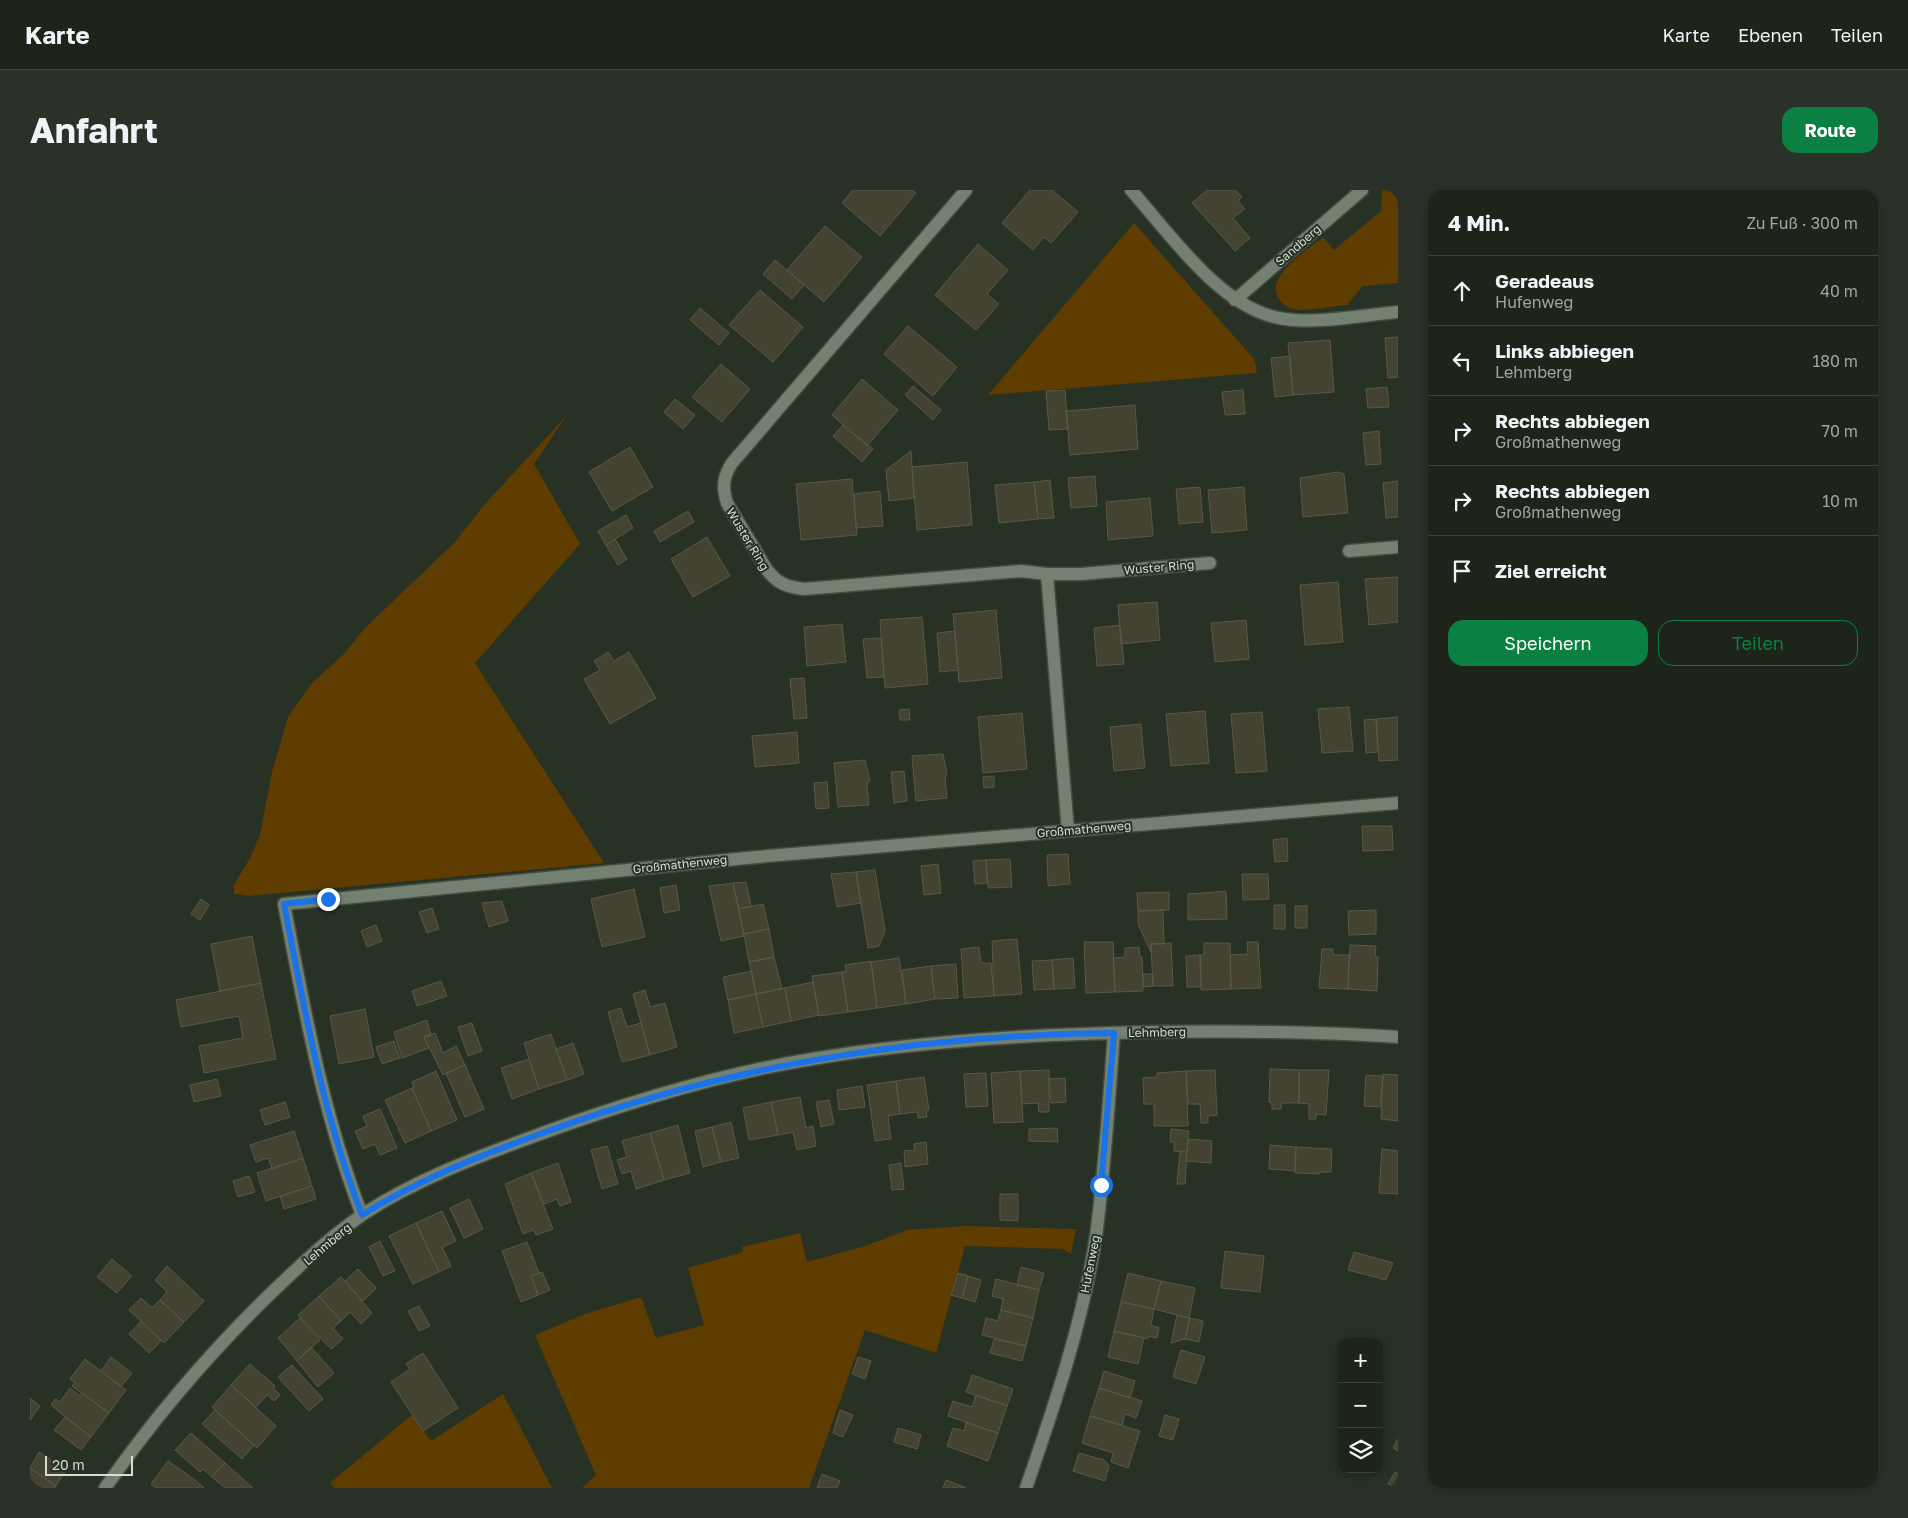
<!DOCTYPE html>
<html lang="de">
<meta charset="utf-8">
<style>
:root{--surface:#1d251b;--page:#2a3128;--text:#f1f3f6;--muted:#a0a5a3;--line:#3b423a;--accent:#0b8043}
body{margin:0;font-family:"Golos Text",sans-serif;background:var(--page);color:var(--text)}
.controls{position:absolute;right:15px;bottom:15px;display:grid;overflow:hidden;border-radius:10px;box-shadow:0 2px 12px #0003}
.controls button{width:45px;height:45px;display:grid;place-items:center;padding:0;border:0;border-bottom:1px solid var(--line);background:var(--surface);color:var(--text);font:25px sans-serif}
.scale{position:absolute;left:15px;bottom:12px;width:88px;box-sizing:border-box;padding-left:5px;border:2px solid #d6ddd4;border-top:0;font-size:14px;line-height:18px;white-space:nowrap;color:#d6ddd4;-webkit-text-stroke:4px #273124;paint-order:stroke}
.stop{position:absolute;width:15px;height:15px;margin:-11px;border:4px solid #1a73e8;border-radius:50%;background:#fff}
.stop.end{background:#1a73e8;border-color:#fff;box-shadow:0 1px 5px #0008}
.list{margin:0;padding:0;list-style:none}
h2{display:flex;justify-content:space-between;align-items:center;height:65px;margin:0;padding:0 20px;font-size:21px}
h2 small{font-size:16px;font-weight:400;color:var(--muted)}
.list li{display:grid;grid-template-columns:32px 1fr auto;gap:15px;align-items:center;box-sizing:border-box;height:70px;padding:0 20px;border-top:1px solid var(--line)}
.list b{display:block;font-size:19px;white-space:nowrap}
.list p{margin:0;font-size:16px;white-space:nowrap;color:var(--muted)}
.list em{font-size:16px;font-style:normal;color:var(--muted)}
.actions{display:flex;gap:10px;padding:15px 20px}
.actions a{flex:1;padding:11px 0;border:1px solid var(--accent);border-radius:15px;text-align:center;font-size:18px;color:var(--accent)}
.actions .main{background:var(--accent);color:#fff}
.icon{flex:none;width:28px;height:28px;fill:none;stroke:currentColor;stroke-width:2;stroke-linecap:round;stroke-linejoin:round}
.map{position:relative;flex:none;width:1368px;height:1298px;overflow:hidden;border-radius:15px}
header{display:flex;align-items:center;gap:30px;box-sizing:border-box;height:70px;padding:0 25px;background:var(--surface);border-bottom:1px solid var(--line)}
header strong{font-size:24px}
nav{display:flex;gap:28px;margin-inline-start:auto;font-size:18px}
.intro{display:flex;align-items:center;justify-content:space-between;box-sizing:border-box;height:120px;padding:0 30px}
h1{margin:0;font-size:35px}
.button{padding:12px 22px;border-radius:15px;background:var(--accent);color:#fff;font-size:18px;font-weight:700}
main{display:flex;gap:30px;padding:0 30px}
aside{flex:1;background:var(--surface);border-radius:15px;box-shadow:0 2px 12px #0003}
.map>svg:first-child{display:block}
.green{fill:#5f3d00}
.building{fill:#444332;stroke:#595947}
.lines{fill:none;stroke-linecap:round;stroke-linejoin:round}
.minor-casing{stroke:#434c41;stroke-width:15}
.minor{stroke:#748070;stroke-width:12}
.route{stroke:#1a73e8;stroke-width:6}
.labels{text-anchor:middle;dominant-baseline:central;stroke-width:4;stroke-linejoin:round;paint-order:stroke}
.street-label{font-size:12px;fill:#d6ddd4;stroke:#273124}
</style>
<header>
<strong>Karte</strong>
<nav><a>Karte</a><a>Ebenen</a><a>Teilen</a></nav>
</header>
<div class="intro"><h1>Anfahrt</h1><a class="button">Route</a></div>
<main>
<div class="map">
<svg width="1368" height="1298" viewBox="0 0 1368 1298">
<rect width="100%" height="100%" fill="#273124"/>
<path class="green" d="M1352 0H1368V93L1333 96 1317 115C1300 116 1279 122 1263 119 1256 117 1251 113 1248 107 1236 85 1278 60 1293 47L1304 60 1351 21Z
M1104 33 1225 170 1227 183 958 205Z
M537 225 504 274 550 354 445 473 574 673 219 706 204 704V695L220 668 230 645 242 582 258 527 282 493 313 465 335 438 425 352 454 315Z
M935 1036 1046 1039 1041 1064 1033 1059 935 1056 906 1163 835 1140 779 1298H552L566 1285 505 1145 555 1124 611 1107 626 1148 674 1135 658 1078 713 1062 712 1057 770 1043 777 1072 835 1056 877 1040Z
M473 1204 522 1298H305L300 1293 382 1225 401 1251Z"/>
<path class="building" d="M823 0H882L886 3 850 46 812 13Z
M1000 0H1022L1048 22 1021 53 1014 47 1003 60 972 33Z
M1177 0H1205L1212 7 1208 11 1215 19 1203 28 1220 48 1205 61 1162 13Z
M795 36 832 67 794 112 757 80Z
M948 54 978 80 957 104 969 114 946 140 905 105Z
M745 70 774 95 762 109 733 84Z
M730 100 773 137 743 172 699 135Z
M670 118 699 143 689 155 660 130Z
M878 136 927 177 903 206 854 164Z
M1368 147V187L1358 188 1355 148Z
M1300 150 1304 202 1263 205 1258 153Z
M1260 166 1263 205 1245 207 1241 168Z
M691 174 720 199 692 232 662 207Z
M832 189 868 220 837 256 802 225Z
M883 196 911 220 903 230 875 205Z
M1357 197 1359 217 1338 218 1336 199Z
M1035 200 1038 239 1019 240 1016 201Z
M1213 200 1215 224 1195 225 1192 202Z
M645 209 665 225 653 239 634 222Z
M1105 215 1108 259 1040 265 1036 221Z
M813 235 843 259 832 272 803 246Z
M1349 241 1351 274 1336 275 1333 243Z
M600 257 623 297 582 321 559 282Z
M881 261 884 308 859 311 856 280Z
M937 272 942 335 887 340 882 277Z
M1308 282 1314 284 1318 323 1273 327 1270 288Z
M1065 286 1067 316 1041 318 1038 288Z
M822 289 827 345 771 350 766 294Z
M1020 290 1024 328 1008 329 1004 292Z
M1368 291V327L1356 328 1353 293Z
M1004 292 1008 329 969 333 965 295Z
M1170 297 1173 332 1149 334 1146 299Z
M1214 297 1217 340 1182 343 1178 300Z
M850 301 853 336 826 338 824 304Z
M1120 308 1123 346 1078 350 1076 312Z
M658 321 664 332 630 352 624 341Z
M596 325 603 338 576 355 568 341Z
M677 347 700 386 663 407 641 369Z
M585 349 597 369 588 375 576 355Z
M1368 387V432L1339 435 1335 389Z
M1308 392 1313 452 1275 455 1270 395Z
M1127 412 1130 450 1091 454 1088 415Z
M966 420 972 488 929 492 923 424Z
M892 427 898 494 855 498 850 430Z
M1216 430 1219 469 1185 472 1181 433Z
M812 434 816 472 777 476 774 437Z
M1090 435 1094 474 1067 476 1064 438Z
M925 441 928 480 910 482 907 443Z
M851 448 854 487 837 488 833 449Z
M578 462 584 471 599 462 626 508 580 534 554 489 570 480 564 471Z
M774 488 777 528 764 529 760 489Z
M1319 517 1323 561 1292 563 1288 519Z
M879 519 880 530H870L869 520Z
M1175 521 1179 573 1141 576 1136 524Z
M1232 522 1237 581 1206 583 1201 524Z
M992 523 997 579 953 583 948 527Z
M1368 527V570L1349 571 1346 529Z
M1346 529 1348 562 1336 563 1334 530Z
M1111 534 1115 578 1084 581 1080 537Z
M767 542 769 573 725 577 722 546Z
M913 564 917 584 915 587 917 608 886 611 882 566Z
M835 570 840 591 837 594 839 615 808 617 804 573Z
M874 581 877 611 864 613 861 582Z
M964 586V597L954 598 953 587Z
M797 592 799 618 786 619 784 593Z
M1332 636H1362L1363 660 1333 661Z
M1257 648 1258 671 1245 672 1243 650Z
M1038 664 1040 694 1018 696 1017 665Z
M980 669 982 697 958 698 956 670Z
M956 670 957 693 945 694 943 671Z
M908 674 911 703 894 705 891 676Z
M845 680 855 741 849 756 838 758 826 682Z
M826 682 831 713 807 717 801 684Z
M1212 684H1238L1239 709 1213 710Z
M716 692 721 716 709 719 703 693Z
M703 693 714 746 691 751 679 696Z
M646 695 650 720 634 723 630 698Z
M604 699 615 747 572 757 561 709Z
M1196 701 1197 729 1158 730V704Z
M1139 702V720L1108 721 1107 703Z
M171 709 179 715 170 730 161 724Z
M472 711 478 731 459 737 452 713Z
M733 714 739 739 714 744 709 719Z
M1244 715H1255V739H1244Z
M1265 716H1277V738H1265Z
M402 718 409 739 397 743 389 722Z
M1133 720 1134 754H1121V762L1108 734V721Z
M1346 720V744L1319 745 1318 721Z
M346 735 352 751 337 757 331 741Z
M739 739 744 767 719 772 714 744Z
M222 746 231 793 190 801 181 754Z
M987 749 992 804 964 806 962 751Z
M1054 752H1083L1085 802 1056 803Z
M1217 752H1228L1231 798 1201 799 1200 765 1218 764Z
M1141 753 1143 796H1123L1121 754Z
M1174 753H1200L1201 799 1171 800 1170 765H1174Z
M1320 755 1346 756 1345 767H1348L1347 801 1318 799Z
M949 757 951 773H961L964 806 934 808 931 759Z
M1109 757 1110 767H1112L1113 801 1085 802 1083 768 1095 767V758Z
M1292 759H1303V765H1319L1318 799 1289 798Z
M1170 765 1171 797H1157L1156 766Z
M744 767 752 799 726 804 719 772Z
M869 768 876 814 847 818 841 772Z
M1043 768 1045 798 1024 799 1022 770Z
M1022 770 1024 799 1004 800 1002 771Z
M841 771 847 818 818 822 812 782 816 781 815 775Z
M926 774 928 808 905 809 901 776Z
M901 776 905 809 876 814 872 780Z
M722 781 726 804 698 810 693 787Z
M812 782 818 822 789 826 782 786Z
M1113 784H1123V796L1113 797Z
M411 791 417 806 387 816 382 801Z
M783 792 789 825 761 831 755 798Z
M231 793 246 869 174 883 169 856 213 848 209 826 151 837 146 810Z
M755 798 761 831 733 837 726 804Z
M615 800 620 817 635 813 647 857 620 865 603 804Z
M726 804 733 837 704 843 698 810Z
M591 818 597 837 611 833 620 865 592 872 578 822Z
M335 819 344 867 309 874 300 826Z
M397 830 401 845 394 847 399 858 372 868 364 842Z
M442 833 452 861 438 866 428 837Z
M405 843 413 863 426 856 435 875 413 885 394 847Z
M521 844 537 890 509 899 494 853Z
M364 851 370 868 352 874 346 857Z
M543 853 554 884 537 890 526 859Z
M499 869 509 899 482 909 471 878Z
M435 875 454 919 435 927 416 883Z
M1240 879 1269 880V913H1251V919H1242V913L1239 912Z
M1019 880V922H1009L1008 913 992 914 990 881Z
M1185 880 1187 925 1178 926V933H1171L1170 914H1158L1156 881Z
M1269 880H1299L1296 925 1286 924V929H1279V914L1269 913Z
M406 881 427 930 401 941 382 898H384L382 892Z
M990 881 993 932 964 933 961 883Z
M1156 881 1158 936H1124V914H1114L1113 888 1127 887V883Z
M956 883 958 916 936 917 934 884Z
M1353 884 1368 885V931L1351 929Z
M1336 885 1353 886 1350 917 1334 916Z
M894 887 899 920H896L897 927 888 928 887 922 870 924 866 891Z
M1035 888 1036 912 1021 913 1019 889Z
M187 889 191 906 164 912 160 895Z
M866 891 870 924 858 926 861 949 845 951 837 895Z
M832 896 835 917 809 920 807 900Z
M382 898 401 941 375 953 355 910Z
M770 907 776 938 783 936 786 956 767 960 763 942 748 945 741 912Z
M799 910 804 934 791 937 786 912Z
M255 912 260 927 235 935 230 920Z
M741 912 748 945 719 950 713 918Z
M350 919 367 958 350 965 345 954 333 959 325 941 337 936 333 926Z
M701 932 709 968 691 972 682 937Z
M648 935 660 983 634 990 620 943Z
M682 937 691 972 673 977 665 941Z
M1027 938 1028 952 999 951V939Z
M1141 939 1159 941 1157 962 1144 961V952H1140Z
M264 941 273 968 242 979 238 968 226 972 220 955Z
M620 943 634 990 606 999 601 981 592 984 587 970 597 967 592 951Z
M1158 949 1182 951 1181 973 1156 971Z
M896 952 898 974 875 977 874 961 885 960 884 954Z
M1240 955 1266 957 1265 981 1239 979Z
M577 956 588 994 572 999 561 960Z
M1266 957 1302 959 1301 982H1290V984L1265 983Z
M1352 959 1368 961V1004L1349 1003Z
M1150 962H1157L1155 994H1147Z
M273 968 282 996 236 1011 227 983Z
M528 973 541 1012 530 1016 527 1009 514 1014 501 983Z
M871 973 874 999 862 1000 859 975Z
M501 983 523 1039 506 1045 504 1040 493 1044 475 994Z
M219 986 225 1002 208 1007 203 991Z
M282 996 286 1009 254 1019 250 1006Z
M970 1004H988V1031L970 1030Z
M439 1009 453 1039 434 1048 420 1018Z
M412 1021 426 1051 412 1057 421 1076 409 1082 386 1033Z
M386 1033 409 1082 383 1094 359 1046Z
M350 1051 365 1081 353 1086 339 1057Z
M497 1052 509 1083 501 1086 508 1105 491 1112 472 1061Z
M1195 1061 1234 1066 1230 1102 1191 1098Z
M1324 1062 1363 1073 1356 1090 1318 1080Z
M82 1069 102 1086 87 1103 67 1087Z
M137 1076 174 1111 154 1132 130 1110 137 1102 125 1090Z
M991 1077 1014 1083 1009 1100 987 1095Z
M328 1079 346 1098 333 1111 315 1091Z
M512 1082 520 1100 508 1105 501 1086Z
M928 1083 938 1086 932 1108 921 1105Z
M1098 1083 1131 1091 1124 1119 1091 1112Z
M938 1086 951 1090 945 1112 932 1108Z
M311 1087 342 1123 331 1134 320 1122 311 1131 289 1106Z
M966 1089 1009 1100 1003 1128 971 1120 973 1109 962 1106Z
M1131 1091 1165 1098 1159 1128 1124 1119Z
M289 1106 311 1131 303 1138 313 1149 301 1159 268 1125Z
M111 1108 122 1118 130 1110 154 1132 134 1153 99 1120Z
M1091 1112 1124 1119 1121 1135 1129 1138 1127 1148 1118 1146V1149L1084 1141Z
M389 1116 400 1136 389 1141 378 1121Z
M971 1120 1003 1128 996 1156 952 1145 956 1128 968 1131Z
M1147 1125 1160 1128 1155 1149 1141 1153Z
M270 1128 290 1150 267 1171 248 1148Z
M1160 1128 1173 1131 1169 1152 1155 1149Z
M111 1131 131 1151 119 1163 99 1144Z
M1084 1141 1114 1148 1108 1174 1078 1167Z
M964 1149 996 1156 992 1171 960 1163Z
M281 1157 304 1183 288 1197 267 1171Z
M1151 1160 1175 1167 1166 1194 1143 1187Z
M393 1163 428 1218 393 1241 361 1192 380 1179 376 1174Z
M81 1167 102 1183 91 1197 71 1181Z
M828 1167 841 1171 835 1189 822 1184Z
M55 1169 96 1200 79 1223 42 1196 45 1193 40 1189Z
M220 1174 245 1196 243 1198 250 1205 244 1211 237 1205 226 1217 201 1195Z
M262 1175 293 1209 279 1221 248 1187Z
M1074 1181 1105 1191 1100 1208 1069 1198Z
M942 1185 983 1199 977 1216 936 1202Z
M201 1195 246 1236 227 1258 182 1217Z
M40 1198 50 1206 52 1203 79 1223 61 1247 21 1215 25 1209 30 1212Z
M1069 1198 1112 1211 1106 1228 1095 1224 1092 1235 1060 1226Z
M946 1205 977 1216 968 1243 918 1226 923 1211 942 1217Z
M0 1208 10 1216 0 1230Z
M185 1220 224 1255 212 1269 172 1234Z
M810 1220 823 1225 813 1247 803 1243Z
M1135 1225 1149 1229 1143 1250 1129 1246Z
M1060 1226 1110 1241 1098 1278 1081 1272 1083 1263 1052 1253Z
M35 1227 61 1247 51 1260 24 1240Z
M936 1233 968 1243 958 1271 917 1256 923 1238 934 1241Z
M868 1238 891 1245 887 1259 864 1252Z
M161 1243 195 1273 182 1287 173 1279 170 1282 145 1260Z
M1368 1249V1261L1363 1258Z
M9 1262 36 1280 26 1296 0 1278Z
M1049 1263 1074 1270 1079 1276 1075 1291 1043 1281Z
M138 1271 165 1290 174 1298H126L121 1294Z
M195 1273 223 1298H195L182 1287Z
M0 1278 26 1296 24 1298H0Z
M1365 1282 1368 1284V1298L1358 1294Z
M792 1284 810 1291 807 1298H787Z
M916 1290 936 1298H913Z"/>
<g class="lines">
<g class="minor-casing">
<path id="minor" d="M936 0 702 273C693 287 692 297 697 313L737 380C748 394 757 397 774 399L991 381 1017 384 1038 641
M1101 0C1140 44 1190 117 1249 128 1283 135 1333 125 1368 122
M1205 110 1332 0
M1319 361 1368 357
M1017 384H1051L1180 373
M332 1025C292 921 275 822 254 714L727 667 1368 613
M75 1298C122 1231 175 1168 234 1110 265 1080 297 1049 332 1025 386 989 450 966 510 944 598 912 690 884 782 869 894 850 1009 844 1122 842 1204 841 1286 841 1368 847
M996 1298C1024 1217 1053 1132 1066 1046 1075 979 1079 910 1084 843"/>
</g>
<use href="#minor" class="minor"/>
</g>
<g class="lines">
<path class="route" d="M298 709 254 714C275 822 292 921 332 1025 386 991 447 967 507 945 695 876 884 845 1084 843L1071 995"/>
</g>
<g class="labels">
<g class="street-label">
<text transform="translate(1268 55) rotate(-41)">Sandberg</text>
<text transform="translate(718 349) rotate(59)">Wuster Ring</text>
<text transform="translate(1129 377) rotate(-5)">Wuster Ring</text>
<text transform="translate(1054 639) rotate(-5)">Großmathenweg</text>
<text transform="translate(650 674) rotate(-6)">Großmathenweg</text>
<text transform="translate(1127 842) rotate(-1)">Lehmberg</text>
<text transform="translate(297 1054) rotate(-40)">Lehmberg</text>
<text transform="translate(1060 1074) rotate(-79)">Hufenweg</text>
</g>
</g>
</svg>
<div class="controls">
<button>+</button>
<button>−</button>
<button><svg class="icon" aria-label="layers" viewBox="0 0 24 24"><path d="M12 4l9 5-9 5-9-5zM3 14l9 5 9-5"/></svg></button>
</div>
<div class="scale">20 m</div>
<div class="stop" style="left:1071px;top:995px"></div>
<div class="stop end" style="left:298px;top:709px"></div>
</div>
<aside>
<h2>4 Min.<small>Zu Fuß · 300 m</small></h2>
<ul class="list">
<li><svg class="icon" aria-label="ahead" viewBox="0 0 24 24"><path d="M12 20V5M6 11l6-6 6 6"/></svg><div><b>Geradeaus</b><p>Hufenweg</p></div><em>40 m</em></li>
<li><svg class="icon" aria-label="left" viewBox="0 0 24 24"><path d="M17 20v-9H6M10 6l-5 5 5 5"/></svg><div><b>Links abbiegen</b><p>Lehmberg</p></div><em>180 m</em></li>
<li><svg class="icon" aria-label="right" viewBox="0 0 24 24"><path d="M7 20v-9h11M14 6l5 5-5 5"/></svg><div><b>Rechts abbiegen</b><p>Großmathenweg</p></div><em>70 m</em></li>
<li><svg class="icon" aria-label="right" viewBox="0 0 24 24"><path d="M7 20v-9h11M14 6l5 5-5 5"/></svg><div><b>Rechts abbiegen</b><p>Großmathenweg</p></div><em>10 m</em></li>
<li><svg class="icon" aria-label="arrive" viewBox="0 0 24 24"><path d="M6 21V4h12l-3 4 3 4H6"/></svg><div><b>Ziel erreicht</b></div></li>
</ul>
<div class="actions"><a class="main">Speichern</a><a>Teilen</a></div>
</aside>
</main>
